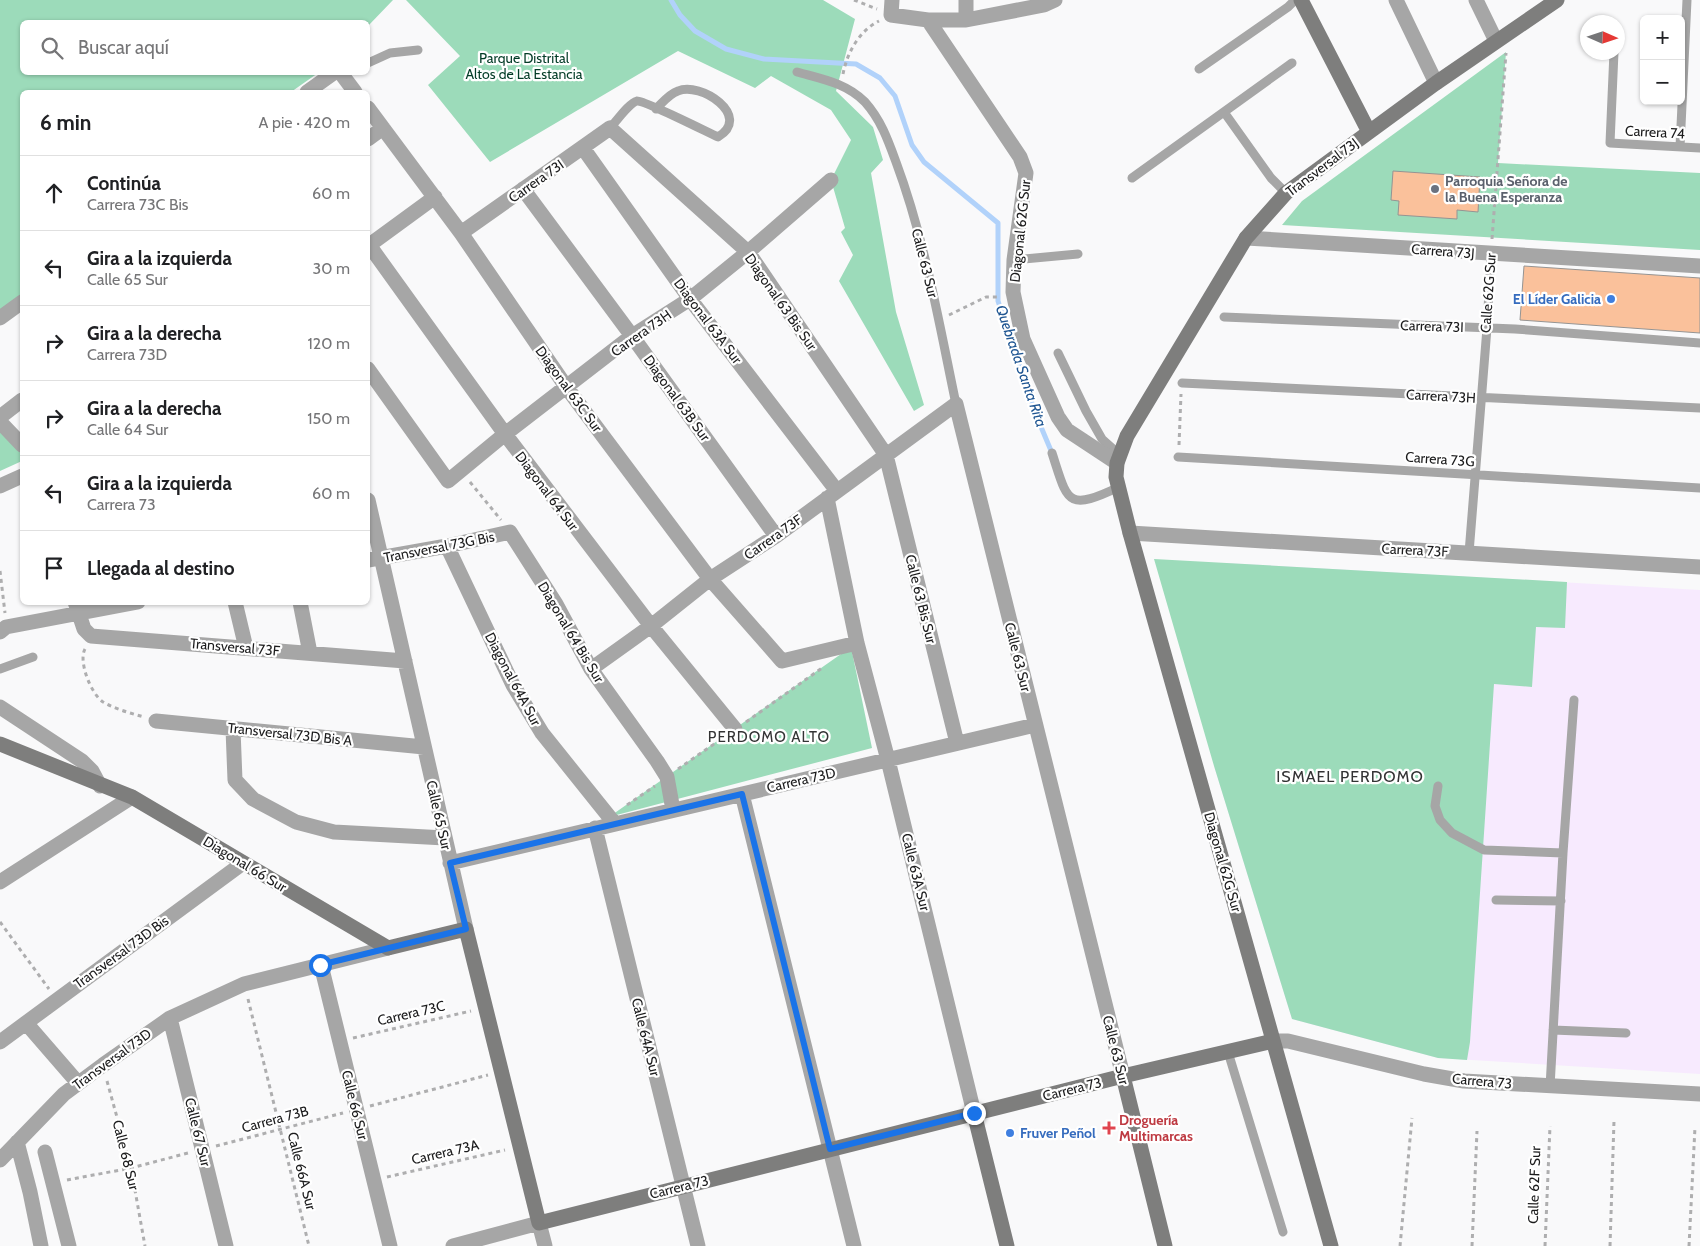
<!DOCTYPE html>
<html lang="es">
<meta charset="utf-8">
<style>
:root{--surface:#fff;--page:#f2f2f2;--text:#202124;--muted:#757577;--line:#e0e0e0}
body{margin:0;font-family:Cabin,sans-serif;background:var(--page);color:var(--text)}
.controls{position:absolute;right:15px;top:15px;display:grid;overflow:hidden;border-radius:8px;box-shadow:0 1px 4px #0004}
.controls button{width:45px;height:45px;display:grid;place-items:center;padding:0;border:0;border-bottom:1px solid var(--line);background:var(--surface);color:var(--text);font:25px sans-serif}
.compass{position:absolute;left:1580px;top:15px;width:45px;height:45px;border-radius:50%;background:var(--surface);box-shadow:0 1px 4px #0004;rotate:93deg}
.stop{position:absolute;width:15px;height:15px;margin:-11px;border:4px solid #1a73e8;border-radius:50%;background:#fff}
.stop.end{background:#1a73e8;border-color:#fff;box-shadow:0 1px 5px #0008}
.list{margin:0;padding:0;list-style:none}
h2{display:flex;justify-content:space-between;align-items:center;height:65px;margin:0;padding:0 20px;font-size:21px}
h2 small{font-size:16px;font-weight:400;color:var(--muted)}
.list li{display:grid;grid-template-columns:32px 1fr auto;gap:15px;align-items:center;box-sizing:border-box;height:75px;padding:0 20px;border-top:1px solid var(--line)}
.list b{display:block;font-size:19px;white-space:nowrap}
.list p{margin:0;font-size:16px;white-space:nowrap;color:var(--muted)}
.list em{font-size:16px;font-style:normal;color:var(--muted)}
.icon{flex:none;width:28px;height:28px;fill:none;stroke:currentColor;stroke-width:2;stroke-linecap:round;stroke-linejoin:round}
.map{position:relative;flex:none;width:1700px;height:1246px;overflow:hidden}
.search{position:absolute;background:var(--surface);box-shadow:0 1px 4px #0004;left:20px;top:20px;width:350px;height:55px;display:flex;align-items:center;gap:12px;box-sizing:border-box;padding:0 18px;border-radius:8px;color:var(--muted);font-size:19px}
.panel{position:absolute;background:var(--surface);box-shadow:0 1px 4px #0004;left:20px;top:90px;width:350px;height:515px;border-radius:8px}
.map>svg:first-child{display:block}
.industrial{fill:#f7eafe}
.green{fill:#9cdbba}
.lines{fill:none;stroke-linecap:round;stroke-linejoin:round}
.stream{stroke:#b1d2fa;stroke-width:5}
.building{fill:#fac19b;stroke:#959493}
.path{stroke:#aeaeaf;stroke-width:3;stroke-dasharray:4 4;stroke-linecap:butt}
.lane{stroke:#a6a6a6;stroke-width:9}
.street{stroke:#a6a6a6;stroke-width:15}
.secondary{stroke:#7e7e7d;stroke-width:15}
.route{stroke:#1a73e8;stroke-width:6}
.worship-dot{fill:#6b7280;stroke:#fff;stroke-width:2}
.shop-dot{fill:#3f7fe0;stroke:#fff;stroke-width:2}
.health-dot{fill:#e0444e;stroke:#fff;stroke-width:2}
.labels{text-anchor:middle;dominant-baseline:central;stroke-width:4.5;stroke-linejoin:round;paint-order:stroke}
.park-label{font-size:14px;fill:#033c27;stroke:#fff}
.street-label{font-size:14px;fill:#1c1c1d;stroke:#fff}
.worship-label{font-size:14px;font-weight:bold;fill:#5b616d;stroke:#fff;text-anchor:start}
.shop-label{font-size:14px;font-weight:bold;fill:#366cbe;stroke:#fff;text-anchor:end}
.health-label{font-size:14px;font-weight:bold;fill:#be3a42;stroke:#fff;text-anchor:start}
.water-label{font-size:15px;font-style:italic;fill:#215793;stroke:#fff}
.neighbourhood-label{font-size:15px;letter-spacing:1px;fill:#333334;stroke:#fff}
.quarter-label{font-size:16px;letter-spacing:1px;fill:#333334;stroke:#fff}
</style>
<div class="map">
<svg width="1700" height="1246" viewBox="0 0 1700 1246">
<rect width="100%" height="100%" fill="#f9f9fa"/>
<path class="industrial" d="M1226 563 1700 590V1074L1438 1058 1292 1019 1214 766Z"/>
<path class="green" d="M0 0H393L368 26V22H22V72L318 73 291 92H22V295L0 312Z
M406 0H823L855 19 836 91 873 127 883 160 871 173 896 312 924 405 914 411 839 281 853 255 841 232 845 228 831 180 851 140 831 110 771 76 755 88 678 51 490 162 428 85 460 56Z
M1506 52 1498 163 1700 173V250L1282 225 1302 201Z
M0 429 22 453V461L0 471Z
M1154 559 1567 582 1565 628 1536 627 1532 687 1494 684 1470 1042 1467 1060 1438 1058 1292 1019 1214 766Z
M851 647 872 748 609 817Z"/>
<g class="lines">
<path class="stream" d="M671 0 680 15 695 31 726 49 764 59 856 64 880 78 895 96 912 145 924 162 998 223V301L1036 415 1052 453"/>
</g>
<path class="building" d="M1393 171 1480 177 1478 212 1457 210V219L1398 215 1399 201 1391 200Z
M1524 266 1700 278V333L1520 320Z"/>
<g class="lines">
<path class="path" d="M854 0 877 9
M843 74C847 53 859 31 879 21
M1492 239 1506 53
M949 315 986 297H999
M1179 445 1181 394
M470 482 501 520
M0 571 5 613
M85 649C78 661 91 694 103 702 115 709 130 713 144 717
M746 722 822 668
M678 769 724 737
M627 805 655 786
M0 922 49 989
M248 999 309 1246
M353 1038 471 1011
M107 1081 131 1168 145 1246
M370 1106 488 1075
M216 1146 343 1113
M387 1177 505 1150
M67 1180 131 1168 188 1153
M1400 1246 1412 1118
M1472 1246 1477 1131
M1545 1246 1550 1126
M1610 1246 1614 1121
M1689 1246 1695 1127"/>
<path class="lane" d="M1614 52 1610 143 1700 148
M368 63 390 53 418 50
M1199 69 1288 7 1295 0
M797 72C822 79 846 83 865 102 881 120 888 140 896 162 925 240 939 323 956 404
M1224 112 1271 178 1286 193
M610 128C616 122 629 103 637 101 644 100 707 132 718 137 753 116 700 81 678 91 669 94 663 102 656 109
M1680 147 1687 0
M1132 178 1292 63
M1014 260 1078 254
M1224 317 1515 329 1700 343
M1058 353 1086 411 1102 439 1120 455
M1182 383 1700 408
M1052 453C1068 502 1066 512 1119 487
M1178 457 1700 488
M1469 553 1487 328 1491 254
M0 669 33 657
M1438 786 1435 806 1440 820 1452 833 1484 850 1563 853
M1496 900 1561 901
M1553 1030 1626 1033
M1228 1052 1283 1232
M1550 1087 1563 853 1574 700"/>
<path class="street" d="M892 0 891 15 928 20H966L1044 5 1055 0
M1396 0 1436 83
M1476 0 1496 41
M928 20 1020 157 1026 173 1014 260 1013 292 1023 339 1058 417 1067 430 1117 463
M966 20V0
M340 72 355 92
M307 92 335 72
M368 108 461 233 567 388 710 579 782 661 857 643
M368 139 383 128
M583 148 690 299 837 491
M523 189 632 336 776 536
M461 233 610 128 748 252 886 455 957 743
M1246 238 1700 266
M369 245 505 434 651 626 735 729
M368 246 435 197
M0 318 22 302
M368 369 448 481 505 434 632 336 690 299 748 252 831 180
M0 417 22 400
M0 422 22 445
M0 486 22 476
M827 498 857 643 888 760 974 1113
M368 500 466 929
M1130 533 1700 567
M447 546 513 685 542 733 615 824
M368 560 447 546 510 532 556 604 591 669 657 761 667 777 673 810
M75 602 84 629 91 636 405 661
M235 602 246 648
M300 602 310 653
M0 632 6 627 138 602
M591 669 651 626 710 579 776 536 956 404 1123 1076
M0 707 82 761 92 771 100 786
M156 721 424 747
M233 729 235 780 253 799 296 822 334 832 445 838
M742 794 854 1246
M595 828 698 1246
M450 863 1035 725
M0 882 132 797
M321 965 390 1246
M170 1018 226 1246
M26 1023 78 1083
M1273 1041H1288L1424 1074 1464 1081 1700 1094
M0 1042 243 863
M17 1142 30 1192 41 1246
M45 1152 69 1246
M0 1160 64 1094 103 1065 170 1018 244 984 388 948
M453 1246 539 1223 545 1246"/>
<path class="secondary" d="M1301 0 1369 132
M0 744 132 797 388 948 466 929 539 1223 1123 1076 1273 1041
M1123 1076 1165 1246
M974 1113 1007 1246
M1331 1246 1130 533 1116 477 1117 463 1127 436 1246 238 1286 193 1436 83 1557 0"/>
</g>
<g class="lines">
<path class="route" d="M320 965 466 929 450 863 742 794 830 1149 974 1113"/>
</g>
<circle class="worship-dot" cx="1435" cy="189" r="5"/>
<g class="shop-dot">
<circle cx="1611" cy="299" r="5"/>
<circle cx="1010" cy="1133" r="5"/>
</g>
<path class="health-dot" d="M1106.5 1120.5h5v5h5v5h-5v5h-5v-5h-5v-5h5z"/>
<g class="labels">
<g class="park-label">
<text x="524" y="58">Parque Distrital<tspan x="524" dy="16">Altos de La Estancia</tspan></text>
</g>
<g class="street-label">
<text transform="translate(1655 132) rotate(3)">Carrera 74</text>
<text transform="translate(1322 167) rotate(-37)">Transversal 73J</text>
<text transform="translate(536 181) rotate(-35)">Carrera 73I</text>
<text transform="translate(1020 231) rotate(-84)">Diagonal 62G Sur</text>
<text transform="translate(1443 251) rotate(4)">Carrera 73J</text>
<text transform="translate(925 263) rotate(76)">Calle 63 Sur</text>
<text transform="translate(1488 293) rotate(-86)">Calle 62G Sur</text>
<text transform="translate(781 302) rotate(55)">Diagonal 63 Bis Sur</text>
<text transform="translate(708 321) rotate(53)">Diagonal 63A Sur</text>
<text transform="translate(1432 326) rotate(2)">Carrera 73I</text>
<text transform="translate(641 333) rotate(-35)">Carrera 73H</text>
<text transform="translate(569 389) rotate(54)">Diagonal 63C Sur</text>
<text transform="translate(1441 396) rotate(3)">Carrera 73H</text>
<text transform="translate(677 398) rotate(54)">Diagonal 63B Sur</text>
<text transform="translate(1440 459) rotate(4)">Carrera 73G</text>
<text transform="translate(547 491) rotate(53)">Diagonal 64 Sur</text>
<text transform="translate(773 537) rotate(-35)">Carrera 73F</text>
<text transform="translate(439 547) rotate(-11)">Transversal 73G Bis</text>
<text transform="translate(1415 550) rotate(3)">Carrera 73F</text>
<text transform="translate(921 599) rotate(76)">Calle 63 Bis Sur</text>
<text transform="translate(571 632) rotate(59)">Diagonal 64 Bis Sur</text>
<text transform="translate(235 647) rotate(5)">Transversal 73F</text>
<text transform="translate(1018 657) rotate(76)">Calle 63 Sur</text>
<text transform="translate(513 679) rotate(62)">Diagonal 64A Sur</text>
<text transform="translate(290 734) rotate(6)">Transversal 73D Bis A</text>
<text transform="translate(801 780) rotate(-13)">Carrera 73D</text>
<text transform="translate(439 815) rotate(77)">Calle 65 Sur</text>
<text transform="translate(1223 862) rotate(74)">Diagonal 62G Sur</text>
<text transform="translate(245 864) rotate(31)">Diagonal 66 Sur</text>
<text transform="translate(916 872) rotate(76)">Calle 63A Sur</text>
<text transform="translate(121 952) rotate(-36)">Transversal 73D Bis</text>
<text transform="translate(411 1013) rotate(-13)">Carrera 73C</text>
<text transform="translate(646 1037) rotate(76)">Calle 64A Sur</text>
<text transform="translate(1116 1050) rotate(76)">Calle 63 Sur</text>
<text transform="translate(112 1059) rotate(-36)">Transversal 73D</text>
<text transform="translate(1482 1081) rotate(5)">Carrera 73</text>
<text transform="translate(1072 1089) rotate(-14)">Carrera 73</text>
<text transform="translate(355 1105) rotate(76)">Calle 66 Sur</text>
<text transform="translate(275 1119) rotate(-15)">Carrera 73B</text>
<text transform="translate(198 1132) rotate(76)">Calle 67 Sur</text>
<text transform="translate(445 1152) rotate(-13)">Carrera 73A</text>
<text transform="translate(126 1155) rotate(76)">Calle 68 Sur</text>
<text transform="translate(302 1171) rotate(76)">Calle 66A Sur</text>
<text transform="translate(1534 1185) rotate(-88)">Calle 62F Sur</text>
<text transform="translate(679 1187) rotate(-14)">Carrera 73</text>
</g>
<g class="worship-label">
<text x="1445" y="181">Parroquia Señora de<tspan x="1445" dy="16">la Buena Esperanza</tspan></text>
</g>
<g class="shop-label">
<text x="1601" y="299">El Líder Galicia</text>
<text x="1020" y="1133" text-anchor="start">Fruver Peñol</text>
</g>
<g class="health-label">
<text x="1119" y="1120">Droguería<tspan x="1119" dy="16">Multimarcas</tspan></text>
</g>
<g class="water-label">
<text transform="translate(1021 366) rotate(71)">Quebrada Santa Rita</text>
</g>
<g class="neighbourhood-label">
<text x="769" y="737">PERDOMO ALTO</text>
</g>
<g class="quarter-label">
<text x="1350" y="776">ISMAEL PERDOMO</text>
</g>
</g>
</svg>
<div class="controls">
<button>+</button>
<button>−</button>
</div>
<svg class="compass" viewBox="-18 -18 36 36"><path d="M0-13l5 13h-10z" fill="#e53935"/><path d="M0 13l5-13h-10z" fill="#757577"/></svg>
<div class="stop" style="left:320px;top:965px"></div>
<div class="stop end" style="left:974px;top:1113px"></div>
<div class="search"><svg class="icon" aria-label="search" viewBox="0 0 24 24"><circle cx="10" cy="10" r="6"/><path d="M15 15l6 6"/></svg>Buscar aquí</div>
<section class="panel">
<h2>6 min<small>A pie · 420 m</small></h2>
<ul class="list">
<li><svg class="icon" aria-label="ahead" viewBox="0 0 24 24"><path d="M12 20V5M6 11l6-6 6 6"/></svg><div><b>Continúa</b><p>Carrera 73C Bis</p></div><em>60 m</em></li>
<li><svg class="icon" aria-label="left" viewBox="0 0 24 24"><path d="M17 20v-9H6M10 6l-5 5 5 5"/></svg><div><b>Gira a la izquierda</b><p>Calle 65 Sur</p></div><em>30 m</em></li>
<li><svg class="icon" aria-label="right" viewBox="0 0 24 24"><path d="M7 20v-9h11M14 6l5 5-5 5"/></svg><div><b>Gira a la derecha</b><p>Carrera 73D</p></div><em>120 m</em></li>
<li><svg class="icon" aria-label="right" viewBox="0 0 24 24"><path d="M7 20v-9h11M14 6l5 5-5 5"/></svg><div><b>Gira a la derecha</b><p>Calle 64 Sur</p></div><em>150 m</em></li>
<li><svg class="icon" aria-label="left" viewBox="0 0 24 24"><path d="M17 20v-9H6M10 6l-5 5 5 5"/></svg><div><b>Gira a la izquierda</b><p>Carrera 73</p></div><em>60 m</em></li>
<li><svg class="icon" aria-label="arrive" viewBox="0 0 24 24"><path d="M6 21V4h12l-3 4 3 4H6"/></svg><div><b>Llegada al destino</b></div></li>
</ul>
</section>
</div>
